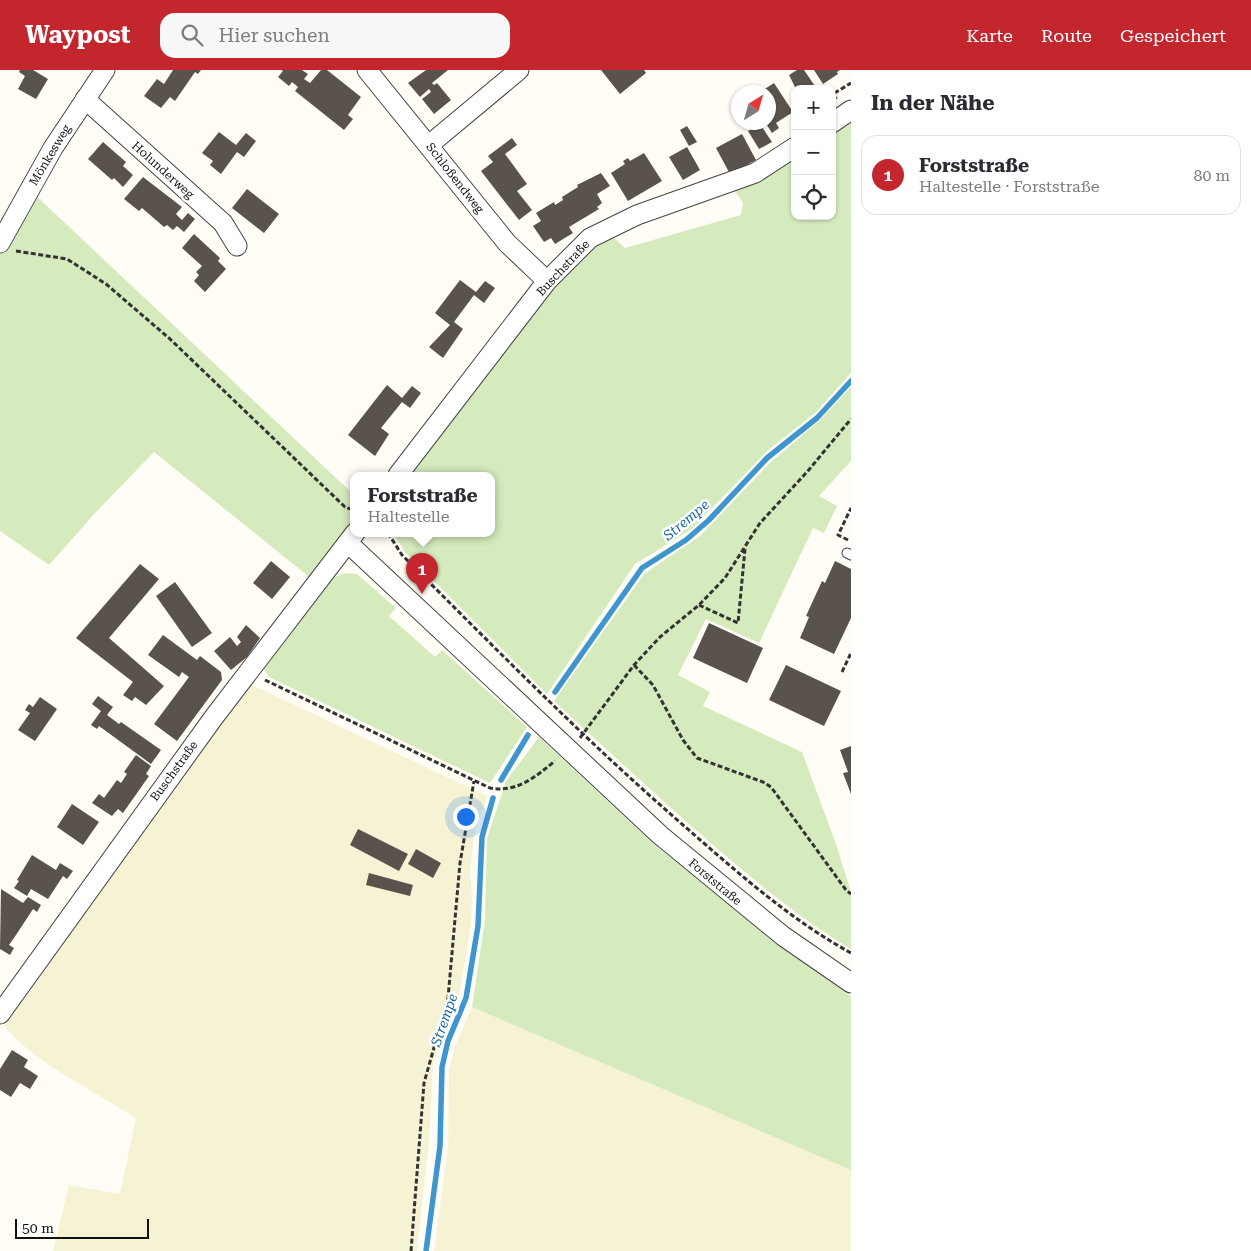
<!DOCTYPE html>
<html lang="de">
<meta charset="utf-8">
<style>
:root{--surface:#fff;--page:#f7f7f7;--text:#2b2b33;--muted:#7c7c81;--line:#e1e1e2;--accent:#c4262e}
body{margin:0;font-family:"Roboto Serif",serif;background:var(--page);color:var(--text)}
.controls{position:absolute;right:15px;top:15px;display:grid;overflow:hidden;border-radius:10px;box-shadow:0 1px 4px #0004}
.controls button{width:45px;height:45px;display:grid;place-items:center;padding:0;border:0;border-bottom:1px solid var(--line);background:var(--surface);color:var(--text);font:25px sans-serif}
.compass{position:absolute;left:731px;top:15px;width:45px;height:45px;border-radius:50%;background:var(--surface);box-shadow:0 1px 4px #0004;rotate:37deg}
.scale{position:absolute;left:15px;bottom:12px;width:134px;box-sizing:border-box;padding-left:5px;border:2px solid #111;border-top:0;font-size:14px;line-height:18px;white-space:nowrap;color:#111;-webkit-text-stroke:4px #fff;paint-order:stroke}
.you{position:absolute;left:465px;top:746px;width:18px;height:18px;margin:-12px;border:4px solid #fff;border-radius:50%;background:#1a73e8;box-shadow:0 0 0 8px #1a73e833}
.badge{display:grid;place-items:center;width:32px;height:32px;border-radius:50%;background:var(--accent);color:#fff;font-size:16px;font-weight:700}
.pin{position:absolute;translate:-50% -41px;filter:drop-shadow(0 1px 2px #0008)}
.pin::after{content:'';position:absolute;top:26px;width:18px;height:15px;background:inherit;clip-path:polygon(0 0,100% 0,50% 100%)}
.popup{position:absolute;left:350px;top:402px;width:145px;height:65px;box-sizing:border-box;display:grid;place-content:center;border-radius:10px;background:var(--surface);filter:drop-shadow(0 1px 4px #0005);font-size:16px;white-space:nowrap;color:var(--muted)}
.popup b{font-size:19px;color:var(--text)}
.popup::after{content:'';position:absolute;left:50%;top:100%;margin-left:-10px;border:10px solid transparent;border-top-color:var(--surface)}
.list{margin:0;padding:0;list-style:none}
h2{display:flex;justify-content:space-between;align-items:center;height:65px;margin:0;padding:0 20px;font-size:21px}
h2 small{font-size:16px;font-weight:400;color:var(--muted)}
.list li{display:grid;grid-template-columns:32px 1fr auto;gap:15px;align-items:center;box-sizing:border-box;height:80px;margin:0 10px 10px;padding:0 10px;border:1px solid var(--line);border-radius:15px}
.list b{display:block;font-size:19px;white-space:nowrap}
.list p{margin:0;font-size:16px;white-space:nowrap;color:var(--muted)}
.list em{font-size:16px;font-style:normal;color:var(--muted)}
.icon{flex:none;width:28px;height:28px;fill:none;stroke:currentColor;stroke-width:2;stroke-linecap:round;stroke-linejoin:round}
.map{position:relative;flex:none;width:851px;height:1181px;overflow:hidden}
header{display:flex;align-items:center;gap:30px;box-sizing:border-box;height:70px;padding:0 25px;background:var(--accent);color:#fff}
header strong{font-size:24px}
nav{display:flex;gap:28px;margin-inline-start:auto;font-size:18px}
.search{width:350px;height:45px;background:var(--page);display:flex;align-items:center;gap:12px;box-sizing:border-box;padding:0 18px;border-radius:15px;color:var(--muted);font-size:19px}
main{display:flex}
aside{flex:1;background:var(--surface)}
.map>svg:first-child{display:block}
.farmland{fill:#f6f3d4}
.green{fill:#d5ebbd}
.lines{fill:none;stroke-linecap:round;stroke-linejoin:round}
.stream{stroke:#3f96cf;stroke-width:5.5}
.building{fill:#5a524d}
.lane-casing{stroke:#444;stroke-width:11}
.street-casing{stroke:#444;stroke-width:21}
.path{stroke:#333;stroke-width:3;stroke-dasharray:5 2.5;stroke-linecap:butt}
.lane{stroke:#fff;stroke-width:9}
.street{stroke:#fff;stroke-width:19}
.labels{text-anchor:middle;dominant-baseline:central;stroke-width:5;stroke-linejoin:round;paint-order:stroke}
.street-label{font-size:12px;fill:#111;stroke:#fff}
.water-label{font-size:14px;font-style:italic;fill:#1768a6;stroke:#fff}
</style>
<header>
<strong>Waypost</strong>
<div class="search"><svg class="icon" aria-label="search" viewBox="0 0 24 24"><circle cx="10" cy="10" r="6"/><path d="M15 15l6 6"/></svg>Hier suchen</div>
<nav><a>Karte</a><a>Route</a><a>Gespeichert</a></nav>
</header>
<main>
<div class="map">
<svg width="851" height="1181" viewBox="0 0 851 1181">
<rect width="100%" height="100%" fill="#fffdf5"/>
<path class="farmland" d="M248 613 487 726 474 765 470 803 472 825 471 854 459 926 440 968 433 993 429 1073 417 1181H53L69 1115 120 1124 136 1048 50 996 20 973 4 956Z
M472 937 851 1100V1181H434L448 1078 449 1000 455 976Z"/>
<path class="green" d="M851 49V303L815 343 767 381 692 459 635 494 547 624 405 482 393 463H491V405H410L568 199 611 165 625 178 741 145 743 133 735 121 795 86V146H832V61Z
M32 122 353 424V457L313 510 154 382 96 442 49 495 0 461V179Z
M851 317V391L819 426 837 436 824 463 813 458 759 573 706 549 678 605 710 622 703 636 802 682 836 774 851 822V879C801 849 756 812 712 774 658 727 606 679 554 631L644 504 700 466 770 393 819 351Z
M345 503 357 504 396 538 389 546 435 587 442 580 527 657 490 713 269 607 264 599 267 592 332 508Z
M539 667 650 771 774 872 851 926V1100L472 937 485 850 487 769 506 711Z"/>
<g class="lines">
<path class="stream" d="M555 622 642 498 686 470 709 450 767 388 817 348 851 311
M501 710 528 665
M426 1181 440 1076 442 997 448 971 466 928 478 856 482 767 493 728"/>
</g>
<path class="building" d="M20 0H33L48 9 36 29 18 19 25 6 19 2Z
M173 0H201L198 4 195 2 175 31 170 27 161 38 144 26 157 9 164 14Z
M281 0H302L308 4 304 9 310 13 321 0H327L361 27 348 45 353 49 344 60 295 21 298 17 292 12 289 16 278 7 283 1Z
M426 0H448L432 13 434 15 437 13 451 30 434 44 422 29 431 22 429 19 420 27 408 13Z
M601 0H644L646 3 620 24Z
M797 0H804L817 19H796L789 5Z
M814 0H840L837 2 838 4 823 14Z
M774 13 793 42 776 53 779 58 772 63 765 52H768L770 45 768 22H760Z
M760 54 772 72 759 79 748 61Z
M687 56 697 72 689 76 680 60Z
M219 62 236 75 246 63 256 71 244 87 237 82 221 104 210 95 213 91 202 83Z
M742 64 756 90 730 104 716 78Z
M512 68 517 75 505 84 527 114 517 121 532 140 519 150 481 101 493 92 488 86Z
M103 72 126 92 123 96 133 105 123 117 114 108 112 110 88 89Z
M687 77 700 100 683 110 669 87Z
M644 83 662 111 628 131 611 103 625 94 623 91 628 88 630 91Z
M601 103 610 116 597 124 602 133 597 137 599 139 569 157 573 163 555 174 551 168 544 172 533 156 541 151 536 143 554 132 555 135 563 130 562 127 578 117 577 115Z
M143 107 182 137 176 144 182 150 188 143 195 149 184 162 177 156 173 160 167 155 164 157 142 138 139 141 124 129Z
M247 119 279 144 264 163 232 138Z
M194 164 220 188 218 191 226 199 205 222 194 211 199 205 196 202 202 196 182 178Z
M460 210 476 222 485 211 495 218 484 233 474 225 454 252 463 259 443 288 429 277 450 255 435 243Z
M387 315 402 328 412 316 421 323 410 338 402 332 381 358 389 364 375 386 348 365Z
M271 491 290 507 272 529 253 513Z
M835 491 851 499V548L834 584 800 568 809 547 806 546 822 511 825 513Z
M140 494 159 509 109 568 164 616 146 635 135 627 132 631 123 625 133 612 76 568Z
M175 512 212 563 192 577 156 526Z
M709 553 763 578 747 613 693 588Z
M246 555 260 568 247 587 231 600 214 581 230 567 237 576 241 572 237 567Z
M163 565 197 590 200 586 221 602 222 610 177 671 154 654 189 607 182 602 179 607 148 585Z
M786 595 841 621 824 656 769 630Z
M98 626 113 637 107 645 119 654 121 652 161 680 151 694 99 656 97 659 91 655 101 641 92 634Z
M40 627 57 639 35 671 18 660 30 643 25 640 29 634 33 637Z
M851 676V724L843 703 848 702 840 680Z
M136 685 151 696 146 704 149 706 123 743 118 739 112 746 92 733 99 724 104 728 117 710 121 713 127 704 124 702Z
M72 734 99 752 83 775 57 757Z
M358 759 408 784 399 801 350 775Z
M416 779 441 793 433 808 408 794Z
M32 785 56 800 60 793 73 801 67 809 63 806 48 829 31 819 27 826 14 818 19 811 17 810Z
M369 803 413 815 410 826 366 815Z
M1 819 23 833 28 827 41 835 37 842 33 839 16 865 9 875 14 878 10 885 0 879Z
M12 980 28 990 24 997 38 1006 30 1019 20 1013 11 1027 0 1020V999Z"/>
<g class="lines">
<g class="lane-casing">
<path id="lane" d="M847 483 851 485"/>
</g>
<g class="street-casing">
<path id="street" d="M367 0 507 173 547 211
M85 29 223 153 237 176
M832 53 851 40
M429 75 519 0
M0 173 53 78 105 0
M398 405 547 211 590 168 637 145 755 103 795 77
M348 473 660 765 783 866 851 913
M0 944 214 647 355 463"/>
</g>
<path class="path" d="M836 29 833 24 851 13
M16 181 67 189 106 214 170 269 345 437 353 440
M388 463 402 485C494 577 585 670 683 755 736 801 789 849 851 883
M848 470 838 465 851 438
M699 535 738 553 745 479
M634 595 653 615 683 670 697 688 763 712 771 717 846 820 851 824
M842 602 851 583
M265 610 490 718C517 723 535 707 555 691
M580 668 634 595 660 567 699 535 725 508 760 453 807 402 851 349
M411 1181 424 1013 448 928 460 793 474 711"/>
<use href="#lane" class="lane"/>
<use href="#street" class="street"/>
</g>
<g class="labels">
<g class="street-label">
<text transform="translate(50 85) rotate(-59)">Mönkesweg</text>
<text transform="translate(163 100) rotate(42)">Holunderweg</text>
<text transform="translate(455 108) rotate(52)">Schloßendweg</text>
<text transform="translate(563 198) rotate(-47)">Buschstraße</text>
<text transform="translate(174 701) rotate(-54)">Buschstraße</text>
<text transform="translate(715 812) rotate(40)">Forststraße</text>
</g>
<g class="water-label">
<text transform="translate(686 450) rotate(-40)">Strempe</text>
<text transform="translate(444 950) rotate(-71)">Strempe</text>
</g>
</g>
</svg>
<div class="controls">
<button>+</button>
<button>−</button>
<button><svg class="icon" aria-label="locate" viewBox="0 0 24 24"><circle cx="12" cy="12" r="6"/><path d="M12 2v4M12 18v4M2 12h4M18 12h4"/></svg></button>
</div>
<svg class="compass" viewBox="-18 -18 36 36"><path d="M0-13l5 13h-10z" fill="#e53935"/><path d="M0 13l5-13h-10z" fill="#7c7c81"/></svg>
<div class="scale">50 m</div>
<div class="you"></div>
<div class="pin badge" style="left:422px;top:524px">1</div>
<div class="popup"><b>Forststraße</b>Haltestelle</div>
</div>
<aside>
<h2>In der Nähe<small></small></h2>
<ul class="list">
<li><span class="badge">1</span><div><b>Forststraße</b><p>Haltestelle · Forststraße</p></div><em>80 m</em></li>
</ul>
</aside>
</main>
